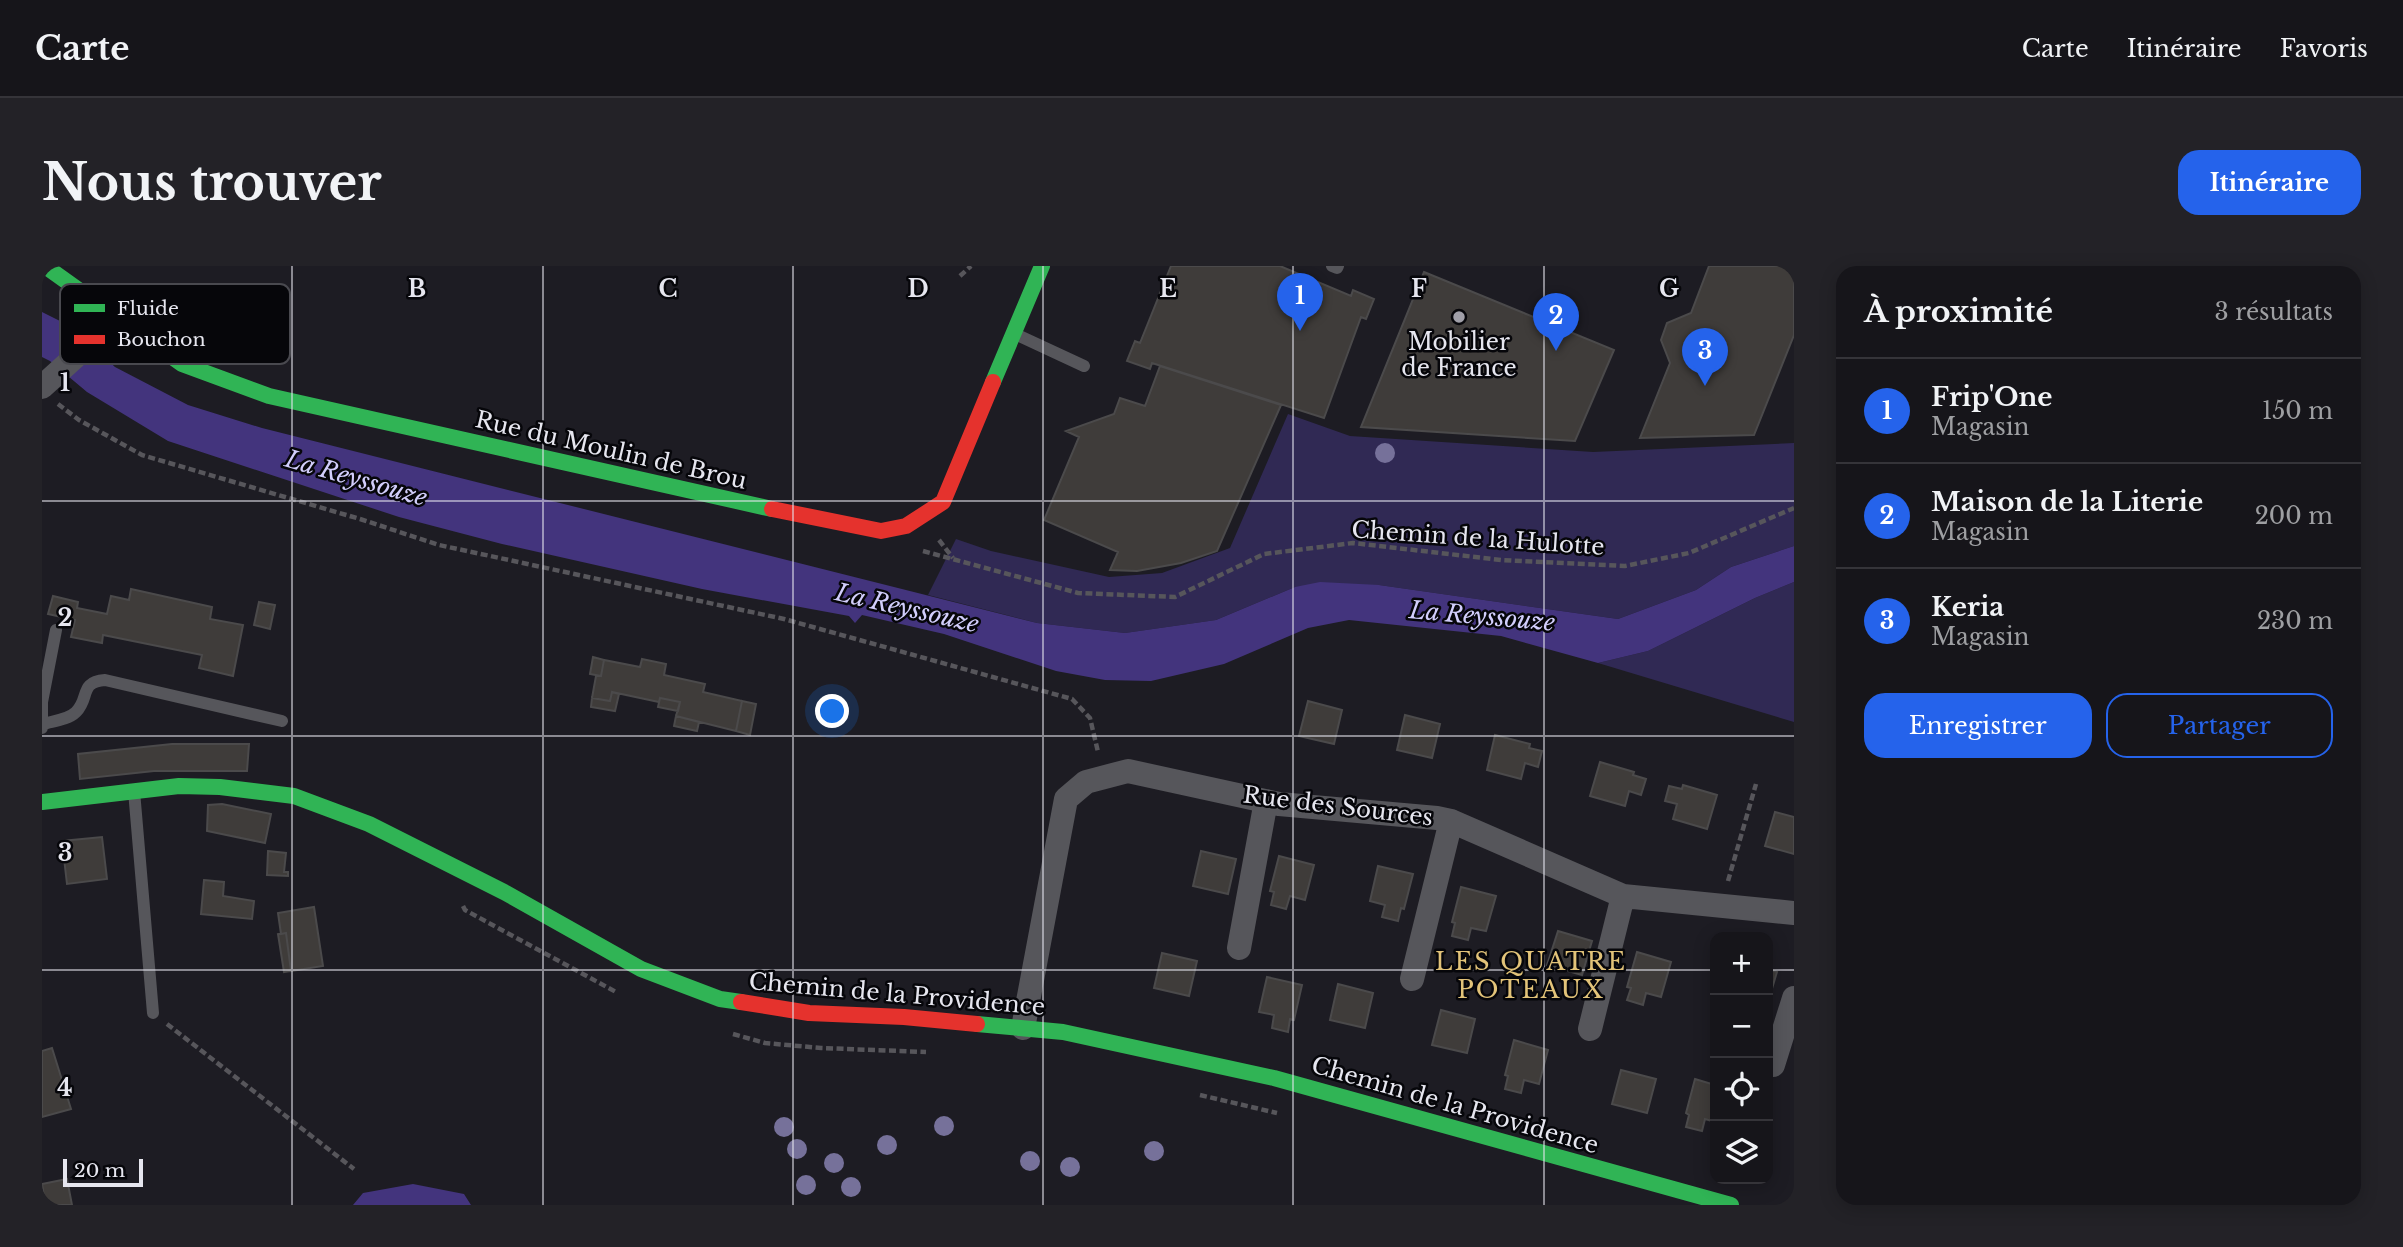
<!DOCTYPE html>
<html lang="fr">
<meta charset="utf-8">
<style>
:root{--surface:#16151a;--page:#232227;--text:#f1f3f6;--muted:#9e9fa2;--line:#353439;--accent:#2563eb}
body{margin:0;font-family:"Libre Baskerville",serif;background:var(--page);color:var(--text)}
.controls{position:absolute;right:21px;bottom:21px;display:grid;overflow:hidden;border-radius:14px;box-shadow:0 4px 18px #0003}
.controls button{width:63px;height:63px;display:grid;place-items:center;padding:0;border:0;border-bottom:2px solid var(--line);background:var(--surface);color:var(--text);font:35px sans-serif}
.scale{position:absolute;left:21px;bottom:18px;width:80px;box-sizing:border-box;padding-left:7px;border:4px solid #e6e6ef;border-top:0;font-size:19px;line-height:24px;white-space:nowrap;color:#e6e6ef;-webkit-text-stroke:5px #06060a;paint-order:stroke}
.you{position:absolute;left:791px;top:446px;width:24px;height:24px;margin:-18px;border:5px solid #fff;border-radius:50%;background:#1a73e8;box-shadow:0 0 0 10px #1a73e833}
.badge{display:grid;place-items:center;width:46px;height:46px;border-radius:50%;background:var(--accent);color:#fff;font-size:23px;font-weight:700}
.pin{position:absolute;translate:-50% -58px;filter:drop-shadow(0 2px 4px #0008)}
.pin::after{content:'';position:absolute;top:37px;width:24px;height:21px;background:inherit;clip-path:polygon(0 0,100% 0,50% 100%)}
.list{margin:0;padding:0;list-style:none}
h2{display:flex;justify-content:space-between;align-items:center;height:91px;margin:0;padding:0 28px;font-size:30px}
h2 small{font-size:23px;font-weight:400;color:var(--muted)}
.list li{display:grid;grid-template-columns:46px 1fr auto;gap:21px;align-items:center;box-sizing:border-box;height:105px;padding:0 28px;border-top:2px solid var(--line)}
.list b{display:block;font-size:26px;white-space:nowrap}
.list p{margin:0;font-size:23px;white-space:nowrap;color:var(--muted)}
.list em{font-size:23px;font-style:normal;color:var(--muted)}
.actions{display:flex;gap:14px;padding:21px 28px}
.actions a{flex:1;padding:16px 0;border:2px solid var(--accent);border-radius:21px;text-align:center;font-size:24px;color:var(--accent)}
.actions .main{background:var(--accent);color:#fff}
.icon{flex:none;width:38px;height:38px;fill:none;stroke:currentColor;stroke-width:2;stroke-linecap:round;stroke-linejoin:round}
.map{position:relative;flex:none;width:1752px;height:939px;overflow:hidden;border-radius:21px}
header{display:flex;align-items:center;gap:42px;box-sizing:border-box;height:98px;padding:0 35px;background:var(--surface);border-bottom:2px solid var(--line)}
header strong{font-size:33px}
nav{display:flex;gap:38px;margin-inline-start:auto;font-size:24px}
.intro{display:flex;align-items:center;justify-content:space-between;box-sizing:border-box;height:168px;padding:0 42px}
h1{margin:0;font-size:49px}
.button{padding:18px 32px;border-radius:21px;background:var(--accent);color:#fff;font-size:24px;font-weight:700}
main{display:flex;gap:42px;padding:0 42px}
aside{flex:1;background:var(--surface);border-radius:21px;box-shadow:0 4px 18px #0003}
.map>svg:first-child{display:block}
.green{fill:#302954}
.water{fill:#43347d}
.building{fill:#3f3c3a;stroke:#4b4a4b;stroke-width:2}
.lines{fill:none;stroke-linecap:round;stroke-linejoin:round}
.path{stroke:#57565b;stroke-width:4.5;stroke-dasharray:7 3.5;stroke-linecap:butt}
.lane{stroke:#56565b;stroke-width:12}
.street{stroke:#56565b;stroke-width:24}
.fast{stroke:#30b455;stroke-width:16}
.jam{stroke:#e5322d;stroke-width:16}
.tree{fill:#76719a}
.grid{fill:none;stroke:#e6e6ef;stroke-width:2;stroke-opacity:0.55}
.poi-dot{fill:#a09fa8;stroke:#06060a;stroke-width:2.5}
.labels{text-anchor:middle;dominant-baseline:central;stroke-width:5;stroke-linejoin:round;paint-order:stroke}
.poi-label{font-size:23px;fill:#e6e6ef;stroke:#06060a}
.street-label{font-size:23px;fill:#e6e6ef;stroke:#06060a}
.water-label{font-size:24px;font-style:italic;fill:#d2cefc;stroke:#06060a}
.neighbourhood-label{font-size:24px;letter-spacing:2px;fill:#e2c379;stroke:#06060a}
.key{fill:#06060a;stroke:#49494f;stroke-width:2}
.key-label{font-size:19px;fill:#e6e6ef}
.grid-label{font-size:23px;text-anchor:middle;font-weight:bold;fill:#e6e6ef;stroke:#06060a;stroke-width:5;stroke-linejoin:round;paint-order:stroke}
</style>
<header>
<strong>Carte</strong>
<nav><a>Carte</a><a>Itinéraire</a><a>Favoris</a></nav>
</header>
<div class="intro"><h1>Nous trouver</h1><a class="button">Itinéraire</a></div>
<main>
<div class="map">
<svg width="1752" height="939" viewBox="0 0 1752 939">
<rect width="100%" height="100%" fill="#1d1c23"/>
<path class="green" d="M1246 148 1308 170 1551 186 1752 177V280L1689 301 1654 324 1576 353 1337 319 1253 321 1174 354 1083 367 995 357 886 329 914 273 949 285 1067 311 1120 307 1188 282Z
M1752 316V456L1556 397 1606 385 1713 332Z"/>
<path class="water" d="M0 46 26 59 73 101 146 139 220 162 995 357 1083 367 1174 354 1253 321 1278 316 1337 319 1576 353 1654 324 1689 301 1752 280V316L1713 332 1606 385 1556 397 1459 370 1307 354 1266 362 1182 398 1109 415 1063 414 1014 405 902 368 820 349 813 357 807 350 660 323 460 278 357 251 126 175 45 126 8 95 0 91Z
M371 918 422 928 429 939H311L321 927Z"/>
<path class="building" d="M1129 0H1238L1309 30 1311 24 1332 33 1324 53 1319 51 1282 152 1110 97 1108 103 1085 95 1093 75 1098 77Z
M1667 0H1752V69L1712 169 1598 172 1628 97 1619 74 1625 57 1649 47Z
M1382 6 1572 84 1533 175 1319 161Z
M1118 100 1239 139 1175 285 1139 297 1095 305 1068 304 1076 286 1002 254 1037 171 1024 165 1072 148 1078 132 1103 140Z
M89 323 170 341 168 353 201 359 191 410 157 402 160 389 61 369 60 377 29 371 33 354 6 348 11 330 36 336 35 342 65 348 69 330 87 334Z
M217 336 233 339 228 363 212 359Z
M551 391 562 394 559 410 548 408Z
M600 393 624 398 622 409 663 418 661 426 700 435 694 465 634 450 638 436 618 432 617 436 570 426 568 435 550 432 554 410H559L562 394 598 401Z
M570 426 577 428 573 445 549 441 550 432 568 435Z
M618 432 638 436 636 445 616 441Z
M700 435 714 438 708 469 694 465Z
M1266 435 1300 444 1292 478 1257 470Z
M1363 449 1398 458 1390 492 1355 484Z
M634 450 657 456 655 465 632 460Z
M1453 469 1488 478 1487 482 1500 485 1496 501 1483 497 1479 513 1445 504Z
M130 478H207L205 505H112L38 513 36 488Z
M1558 496 1592 506 1591 509 1604 513 1599 529 1587 525 1583 540 1548 530Z
M1641 519 1675 529 1665 563 1631 553 1635 538 1623 535 1627 520 1640 523Z
M180 538 229 548 223 577 165 565 166 539Z
M1733 546 1752 551V588L1723 580Z
M60 571 65 613 25 618 20 575Z
M226 585 244 587 242 606H246V610L225 609Z
M1159 585 1194 593 1186 628 1151 620Z
M1237 590 1272 599 1263 634 1248 630 1244 643 1229 639 1232 626 1228 625Z
M1336 600 1371 608 1362 643 1359 642 1356 655 1340 651 1343 639 1328 635Z
M162 614 182 616 181 630 212 635 210 653 159 648Z
M1419 621 1454 630 1444 665 1429 662 1426 674 1410 670 1413 657 1410 656Z
M272 641 281 700 249 705 244 667 239 668 236 647Z
M1516 665 1550 675 1540 709 1505 699Z
M244 667 249 705 242 706 236 668Z
M1595 686 1629 696 1619 731 1604 727 1601 739 1585 734 1589 722 1585 721Z
M1120 687 1155 695 1147 730 1112 722Z
M1726 703 1735 706 1726 736Z
M1225 711 1260 719 1252 754 1248 753 1246 766 1230 762 1232 749 1217 746Z
M1296 718 1331 727 1323 762 1288 754Z
M1399 744 1433 753 1425 787 1390 779Z
M1472 774 1506 784 1497 818 1482 814 1479 827 1463 823 1466 810 1463 809Z
M10 782 29 843 0 851V785Z
M1579 804 1614 813 1605 847 1570 838Z
M1653 813 1673 819V856L1663 853 1660 865 1644 861 1647 849 1644 847Z
M25 913 30 939H1L3 937 0 918Z"/>
<g class="lines">
<path class="path" d="M918 10 929 0
M16 138 37 154 100 189 318 253 397 279 742 353 1030 433 1048 452 1056 486
M897 274 911 292
M881 285 1036 327 1133 331 1222 288 1311 277 1459 294 1583 300 1647 287 1752 242
M1686 615 1714 518
M421 640 423 644 574 726
M125 758 312 903
M691 768 723 777 779 782 884 786
M1158 829 1235 847"/>
<path class="lane" d="M1290 0 1295 2 1296 0
M973 68 1042 100
M1 458C11 455 26 454 34 446 48 432 37 416 63 414L240 455
M0 462V436L14 364
M92 525 111 747"/>
<path class="street" d="M0 121 56 70 70 48
M1197 682 1224 535
M1370 713 1409 555
M981 762 1024 533 1044 516 1086 505 1237 538 1395 552 1409 555 1581 630 1752 647
M1548 763 1581 630
M1731 799 1752 732"/>
<path class="fast" d="M3 0 140 98 227 130 730 243
M951 116 1000 0
M0 536 137 520 178 521 252 530 327 558 462 626 599 703 678 733 699 736
M935 758 1021 766 1232 812 1689 939"/>
<path class="jam" d="M730 243 839 265 864 260 901 236 951 116
M699 736 767 747 862 751 935 758"/>
</g>
<g class="tree">
<circle cx="1343" cy="187" r="10"/>
<circle cx="902" cy="860" r="10"/>
<circle cx="742" cy="861" r="10"/>
<circle cx="845" cy="879" r="10"/>
<circle cx="755" cy="883" r="10"/>
<circle cx="1112" cy="885" r="10"/>
<circle cx="988" cy="895" r="10"/>
<circle cx="792" cy="897" r="10"/>
<circle cx="1028" cy="901" r="10"/>
<circle cx="764" cy="919" r="10"/>
<circle cx="809" cy="921" r="10"/>
</g>
<path class="grid" d="M250 0V939M501 0V939M751 0V939M1001 0V939M1251 0V939M1502 0V939M0 235H1752M0 470H1752M0 704H1673M1726 704H1752"/>
<circle class="poi-dot" cx="1417" cy="51" r="7"/>
<g class="labels">
<g class="poi-label">
<text x="1417" y="76">Mobilier<tspan x="1417" dy="26">de France</tspan></text>
</g>
<g class="street-label">
<text transform="translate(569 184) rotate(13)">Rue du Moulin de Brou</text>
<text transform="translate(1436 272) rotate(4)">Chemin de la Hulotte</text>
<text transform="translate(1296 540) rotate(7)">Rue des Sources</text>
<text transform="translate(855 728) rotate(5)">Chemin de la Providence</text>
<text transform="translate(1413 839) rotate(16)">Chemin de la Providence</text>
</g>
<g class="water-label">
<text transform="translate(314 212) rotate(16)">La Reyssouze</text>
<text transform="translate(865 342) rotate(13)">La Reyssouze</text>
<text transform="translate(1440 350) rotate(5)">La Reyssouze</text>
</g>
<g class="neighbourhood-label">
<text x="1489" y="695">LES QUATRE<tspan x="1489" dy="28">POTEAUX</tspan></text>
</g>
</g>
<rect x="18" y="18" width="230" height="80" rx="10" class="key"/>
<rect x="32" y="38" width="31" height="8" fill="#30b455"/>
<rect x="32" y="69" width="31" height="9" fill="#e5322d"/>
<g class="key-label">
<text x="75" y="49">Fluide</text>
<text x="75" y="80">Bouchon</text>
</g>
<g class="grid-label">
<text x="375" y="31">B</text>
<text x="626" y="31">C</text>
<text x="876" y="31">D</text>
<text x="1126" y="31">E</text>
<text x="1377" y="31">F</text>
<text x="1627" y="31">G</text>
<text x="23" y="125">1</text>
<text x="23" y="360">2</text>
<text x="23" y="595">3</text>
<text x="23" y="830">4</text>
</g>
</svg>
<div class="controls">
<button>+</button>
<button>−</button>
<button><svg class="icon" aria-label="locate" viewBox="0 0 24 24"><circle cx="12" cy="12" r="6"/><path d="M12 2v4M12 18v4M2 12h4M18 12h4"/></svg></button>
<button><svg class="icon" aria-label="layers" viewBox="0 0 24 24"><path d="M12 4l9 5-9 5-9-5zM3 14l9 5 9-5"/></svg></button>
</div>
<div class="scale">20 m</div>
<div class="you"></div>
<div class="pin badge" style="left:1258px;top:65px">1</div>
<div class="pin badge" style="left:1514px;top:85px">2</div>
<div class="pin badge" style="left:1663px;top:120px">3</div>
</div>
<aside>
<h2>À proximité<small>3 résultats</small></h2>
<ul class="list">
<li><span class="badge">1</span><div><b>Frip'One</b><p>Magasin</p></div><em>150 m</em></li>
<li><span class="badge">2</span><div><b>Maison de la Literie</b><p>Magasin</p></div><em>200 m</em></li>
<li><span class="badge">3</span><div><b>Keria</b><p>Magasin</p></div><em>230 m</em></li>
</ul>
<div class="actions"><a class="main">Enregistrer</a><a>Partager</a></div>
</aside>
</main>
